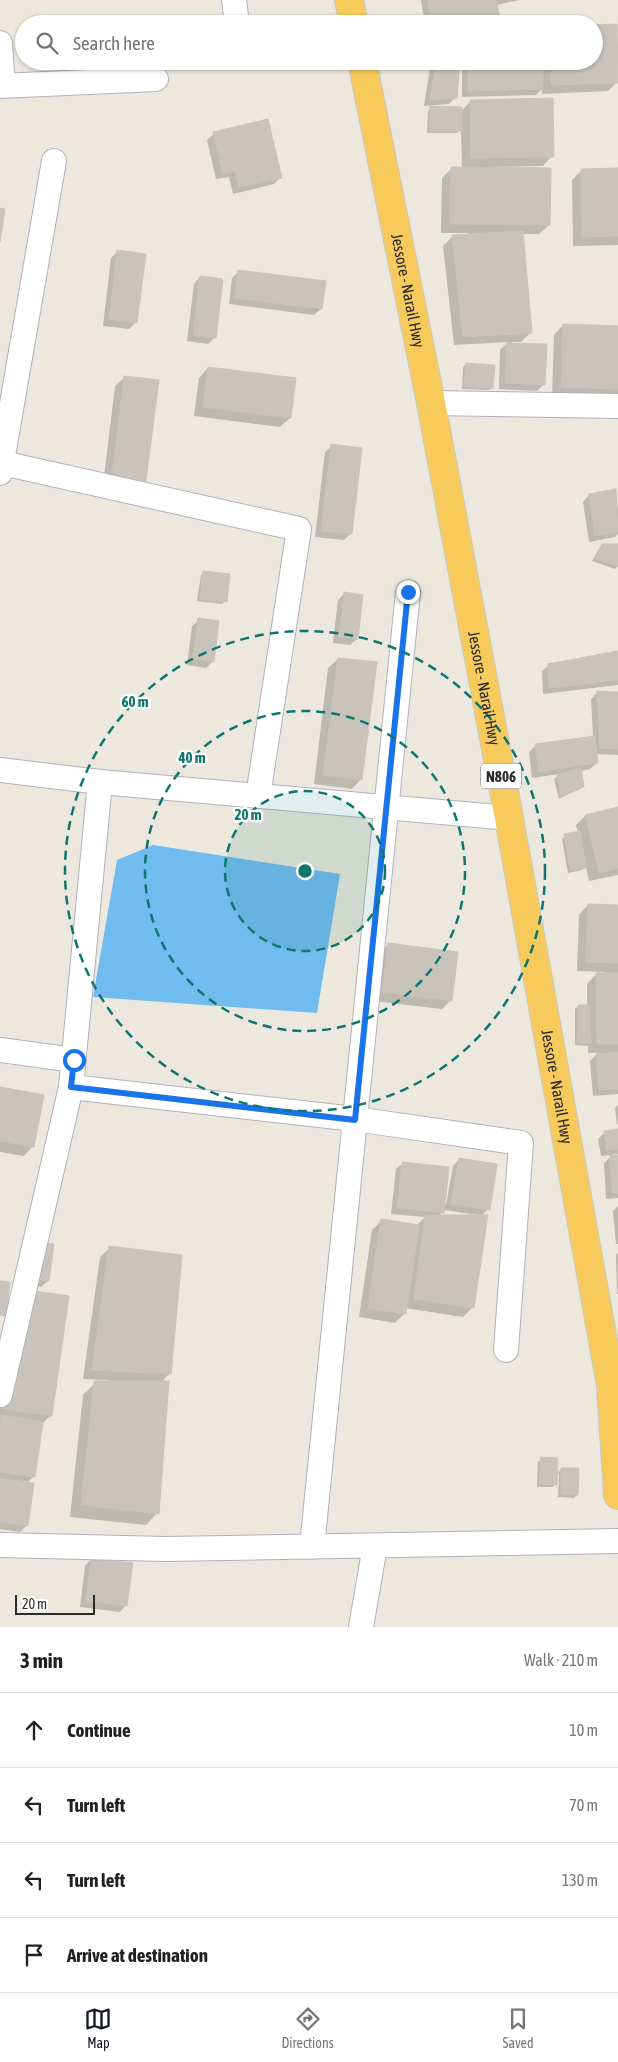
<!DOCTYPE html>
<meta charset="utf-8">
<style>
:root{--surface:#fff;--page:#f2f2f2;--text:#202124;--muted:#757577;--line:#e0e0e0;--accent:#111827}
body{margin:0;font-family:"Asap Condensed",sans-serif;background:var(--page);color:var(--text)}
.scale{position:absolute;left:15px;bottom:12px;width:80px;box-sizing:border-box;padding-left:5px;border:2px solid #2b2b2b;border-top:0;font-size:14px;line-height:18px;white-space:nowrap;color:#2b2b2b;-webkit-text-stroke:4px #fff;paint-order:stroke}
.stop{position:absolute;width:15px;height:15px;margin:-11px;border:4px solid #1a73e8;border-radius:50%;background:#fff}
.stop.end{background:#1a73e8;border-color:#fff;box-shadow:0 1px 5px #0008}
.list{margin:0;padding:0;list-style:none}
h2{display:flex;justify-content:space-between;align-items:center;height:65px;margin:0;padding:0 20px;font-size:21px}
h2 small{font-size:16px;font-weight:400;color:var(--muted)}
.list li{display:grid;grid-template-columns:32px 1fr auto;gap:15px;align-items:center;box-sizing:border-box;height:75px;padding:0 20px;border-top:1px solid var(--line)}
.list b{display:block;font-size:19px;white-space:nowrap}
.list em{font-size:16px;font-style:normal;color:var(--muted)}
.icon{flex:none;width:28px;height:28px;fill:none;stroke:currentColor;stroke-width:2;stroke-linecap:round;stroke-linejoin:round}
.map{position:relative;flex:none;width:618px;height:1627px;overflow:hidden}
.search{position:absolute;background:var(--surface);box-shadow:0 1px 4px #0004;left:15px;right:15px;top:15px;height:55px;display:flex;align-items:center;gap:12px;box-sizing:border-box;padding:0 18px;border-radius:28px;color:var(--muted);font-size:19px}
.sheet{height:365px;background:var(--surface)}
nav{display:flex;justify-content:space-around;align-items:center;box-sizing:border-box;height:70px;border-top:1px solid var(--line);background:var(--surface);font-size:14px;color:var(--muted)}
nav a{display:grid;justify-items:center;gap:2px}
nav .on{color:var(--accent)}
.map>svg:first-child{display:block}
.water{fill:#71bcee}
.shadow{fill:#0003;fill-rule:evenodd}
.building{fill:#c8c4bc;stroke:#c8c4b6}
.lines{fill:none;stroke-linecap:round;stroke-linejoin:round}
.minor-casing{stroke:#b1b1be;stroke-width:26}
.trunk-casing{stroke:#c8c8c8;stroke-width:30}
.minor{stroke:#fff;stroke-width:24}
.trunk{stroke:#f6cb5c;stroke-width:28}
.route{stroke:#1a73e8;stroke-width:6}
.ring{fill:none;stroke:#0f766e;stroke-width:2.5;stroke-dasharray:9 6}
.labels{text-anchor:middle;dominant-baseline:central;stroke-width:4.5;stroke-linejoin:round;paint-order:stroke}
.shield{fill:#fff;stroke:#6b6b6b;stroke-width:1}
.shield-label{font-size:15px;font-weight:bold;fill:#2b2b2b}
.street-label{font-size:16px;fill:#2b2b2b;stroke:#fff}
.centre{fill:#0f766e;stroke:#fff;stroke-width:2.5}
.ring-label{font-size:15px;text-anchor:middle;font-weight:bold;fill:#0f766e;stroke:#fff;stroke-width:4.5;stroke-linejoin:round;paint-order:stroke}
</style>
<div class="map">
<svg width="618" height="1627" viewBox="0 0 618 1627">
<rect width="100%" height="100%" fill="#ece8dd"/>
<path class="water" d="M153 845 340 874 317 1013 93 997 117 860Z"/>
<path class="shadow" d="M421 0H520L496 5 499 21 497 24H425Z
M431 61H459L456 97 449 104 424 106Z
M464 61H594L617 82 608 91 542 94V89L536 95 462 97V64Z
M471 101 552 156 543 166 489 167V169L549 225 539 234H522L531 332 521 342H511L544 384 537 391 499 389 500 350 508 342 454 345 443 246 453 236H469V233H441L442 178 452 168 462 169 461 129 457 133H427L428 111 431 108 461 111Z
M214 134 281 177 274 184 233 194 229 177 216 179 207 140Z
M618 169V245L573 246 572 180 582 170Z
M118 251 136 322 129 329 103 326 111 258Z
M239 271 321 309 314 315 229 304 232 278Z
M200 277 215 337 208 344 187 341 194 284Z
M563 325 618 327V398L552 397 554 335Z
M466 364 492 387 489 390 462 389 463 367Z
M208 368 290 418 280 427 194 416 199 378Z
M125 377 144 487 102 493 115 386Z
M332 446 361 450 350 534 344 540 315 537 325 452Z
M615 491 618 510V534L615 537 589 542 583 502 589 495Z
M602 545H618V566L615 569 592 561Z
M204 572 225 601 222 604 197 601 201 575Z
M344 594 362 596 357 639 350 645 333 643 338 600Z
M199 620 213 661 206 668 187 665 192 626Z
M618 652V685L543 694 542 671 549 665Z
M338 659 361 779 352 789 314 784 328 668Z
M598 692 618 693V755L596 754 597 763 590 769 580 771 582 787 559 799 554 779 560 774 532 778 529 752 536 745 593 737 591 699Z
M618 808V875L589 881 586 867 582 870 568 873 562 839 565 836 578 833 576 825 585 816Z
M588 905 618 906V1094L593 1096 590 1061 598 1053H588V1046L575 1045V1009L578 1006H587V984L596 974H604V972L577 971 579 915Z
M388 945 451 1000 442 1009 373 1001 379 954Z
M0 1088 33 1146 24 1156 0 1152Z
M618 1105V1124L617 1125 615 1108Z
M618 1131V1154L601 1156 598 1139 605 1132Z
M612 1155 613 1156H618V1198L606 1199 604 1163Z
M459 1159 488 1209 481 1217 473 1307 463 1317 405 1308V1313L395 1323 359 1317 372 1230 382 1220 416 1226 425 1217 391 1214 396 1169 403 1163 446 1205 453 1166ZM444 1210 478 1215 439 1216Z
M618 1206V1244H616L613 1211Z
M53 1245 48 1281 41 1287 16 1283Z
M110 1248 169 1374 161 1382 157 1513 146 1525 70 1517 83 1395 95 1383H109V1380L83 1379 100 1257Z
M618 1253V1294H617L616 1255Z
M0 1376 51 1415 42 1424 34 1476 27 1483V1525L20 1532 0 1529Z
M541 1459 556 1484 553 1487H537L538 1462Z
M562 1469 577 1495 574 1498 558 1497 559 1474H556Z
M91 1559 126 1605 120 1612 80 1607 85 1566Z"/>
<path class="building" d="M428 0H496L501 22 490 24H432Z
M617 24 618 83 551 85V61H594V25Z
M436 61H460L457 98 430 100Z
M468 61H543V89L468 91Z
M553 98 554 157 471 158 470 100Z
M430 106 462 107V131H430Z
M268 119 282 178 239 188 235 171 223 174 213 132Z
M451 167 551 168 550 225 450 224Z
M618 168V236L582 237 581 169Z
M0 208 5 209 0 242Z
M523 231 532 333 463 337 452 235Z
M117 250 146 254 137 323 109 319Z
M238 270 326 281 322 309 235 298Z
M200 276 223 279 216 338 193 335Z
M563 324 618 326V389L561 387Z
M506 343 547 344 545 385 505 383Z
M466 363 495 365 493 388 464 386Z
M208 367 296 378 291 418 203 407Z
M124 376 159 380 145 488 111 484Z
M331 444 362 448 352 534 321 531Z
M616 489 618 532 595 536 589 494Z
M602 544H618V566L594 558Z
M203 571 230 574 227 602 200 599Z
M344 592 363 595 358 639 339 637Z
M198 618 219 621 214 662 193 659Z
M618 651V680L549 688 548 664Z
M338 658 377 662 362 780 323 775Z
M597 691 618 692V749L600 748Z
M595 736 598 763 539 772 535 744Z
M581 767 584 787 561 797 557 775Z
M618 807V868L599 873 585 815Z
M580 831 586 868 570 870 564 834Z
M588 904 618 905V963L586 962Z
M388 943 458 952 452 1001 382 992Z
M596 973H618V1044H597Z
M578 1005H590L591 1043H577Z
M618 1052V1089L599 1090 596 1054Z
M0 1087 44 1095 34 1147 0 1141Z
M618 1129V1149L607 1150 604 1131Z
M610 1155H618V1193H612Z
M459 1158 497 1164 490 1210 451 1204Z
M402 1162 449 1167 444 1213 397 1208Z
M425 1215H488L474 1308 414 1299Z
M381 1219 419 1225 406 1314 368 1308Z
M28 1241 54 1244 49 1281 22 1277Z
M109 1246 182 1255 171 1374 92 1370Z
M0 1281 10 1282 6 1316 0 1315Z
M20 1289 69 1296 52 1416 3 1409Z
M94 1381H169L159 1514 81 1505Z
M1 1415 43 1422 35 1477 0 1472Z
M541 1457 558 1458 557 1485 539 1484Z
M561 1468H579L578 1495H561Z
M0 1478 34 1483 28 1526 0 1522Z
M91 1558 133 1563 127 1606 86 1601Z"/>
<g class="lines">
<g class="minor-casing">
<path id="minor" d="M234 0 237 24
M0 43 3 86
M0 86 156 79
M431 403 618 406
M2 463 299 529 258 796
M0 473 54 161
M0 770 100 782 509 818
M100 782 71 1087 355 1119 521 1143 506 1350
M0 1050 74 1060
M0 1395 71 1087
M0 1545 165 1549 618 1541
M312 1547 408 592
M361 1627 375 1546"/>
</g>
<g class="trunk-casing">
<g id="trunk">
<path d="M349 0 354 24"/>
<path id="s1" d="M362 61 431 403 509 818 611 1385 618 1495"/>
</g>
</g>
<use href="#minor" class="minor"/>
<use href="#trunk" class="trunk"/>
</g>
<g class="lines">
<path class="route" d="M74 1060 71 1087 355 1120 408 592"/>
</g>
<circle cx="305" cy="871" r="80" fill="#0f766e" fill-opacity=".12"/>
<g class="ring">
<circle cx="305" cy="871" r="80"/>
<circle cx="305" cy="871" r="160"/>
<circle cx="305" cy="871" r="240"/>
</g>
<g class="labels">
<rect class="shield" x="481" y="763.5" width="40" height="25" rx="4"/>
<g class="shield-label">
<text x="501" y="776">N806</text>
</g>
<g class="street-label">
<text stroke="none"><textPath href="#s1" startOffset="234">Jessore - Narail Hwy</textPath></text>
<text stroke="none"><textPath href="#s1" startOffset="639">Jessore - Narail Hwy</textPath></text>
<text stroke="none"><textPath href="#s1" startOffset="1044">Jessore - Narail Hwy</textPath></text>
</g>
</g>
<circle cx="305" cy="871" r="8" class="centre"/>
<g class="ring-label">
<text x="135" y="707">60 m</text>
<text x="192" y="763">40 m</text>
<text x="248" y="820">20 m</text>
</g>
</svg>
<div class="scale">20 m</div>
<div class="stop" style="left:74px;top:1060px"></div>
<div class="stop end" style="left:408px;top:592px"></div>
<div class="search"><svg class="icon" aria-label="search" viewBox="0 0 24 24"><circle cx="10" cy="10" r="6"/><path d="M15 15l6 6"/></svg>Search here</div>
</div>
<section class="sheet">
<h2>3 min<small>Walk · 210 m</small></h2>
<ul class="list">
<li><svg class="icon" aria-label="ahead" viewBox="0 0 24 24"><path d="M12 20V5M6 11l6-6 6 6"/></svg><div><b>Continue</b></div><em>10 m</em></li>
<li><svg class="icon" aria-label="left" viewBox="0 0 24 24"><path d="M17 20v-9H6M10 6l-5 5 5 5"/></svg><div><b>Turn left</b></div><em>70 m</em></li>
<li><svg class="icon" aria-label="left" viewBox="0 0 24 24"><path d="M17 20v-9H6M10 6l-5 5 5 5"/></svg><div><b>Turn left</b></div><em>130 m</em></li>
<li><svg class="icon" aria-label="arrive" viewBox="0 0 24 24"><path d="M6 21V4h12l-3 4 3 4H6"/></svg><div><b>Arrive at destination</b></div></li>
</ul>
</section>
<nav>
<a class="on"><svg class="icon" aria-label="map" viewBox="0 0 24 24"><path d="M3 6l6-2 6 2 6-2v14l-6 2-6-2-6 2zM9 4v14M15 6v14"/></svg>Map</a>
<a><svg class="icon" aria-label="directions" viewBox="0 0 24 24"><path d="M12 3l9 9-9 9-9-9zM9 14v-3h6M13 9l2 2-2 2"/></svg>Directions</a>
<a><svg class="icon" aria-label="saved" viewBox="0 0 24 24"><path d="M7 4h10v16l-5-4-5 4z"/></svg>Saved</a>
</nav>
